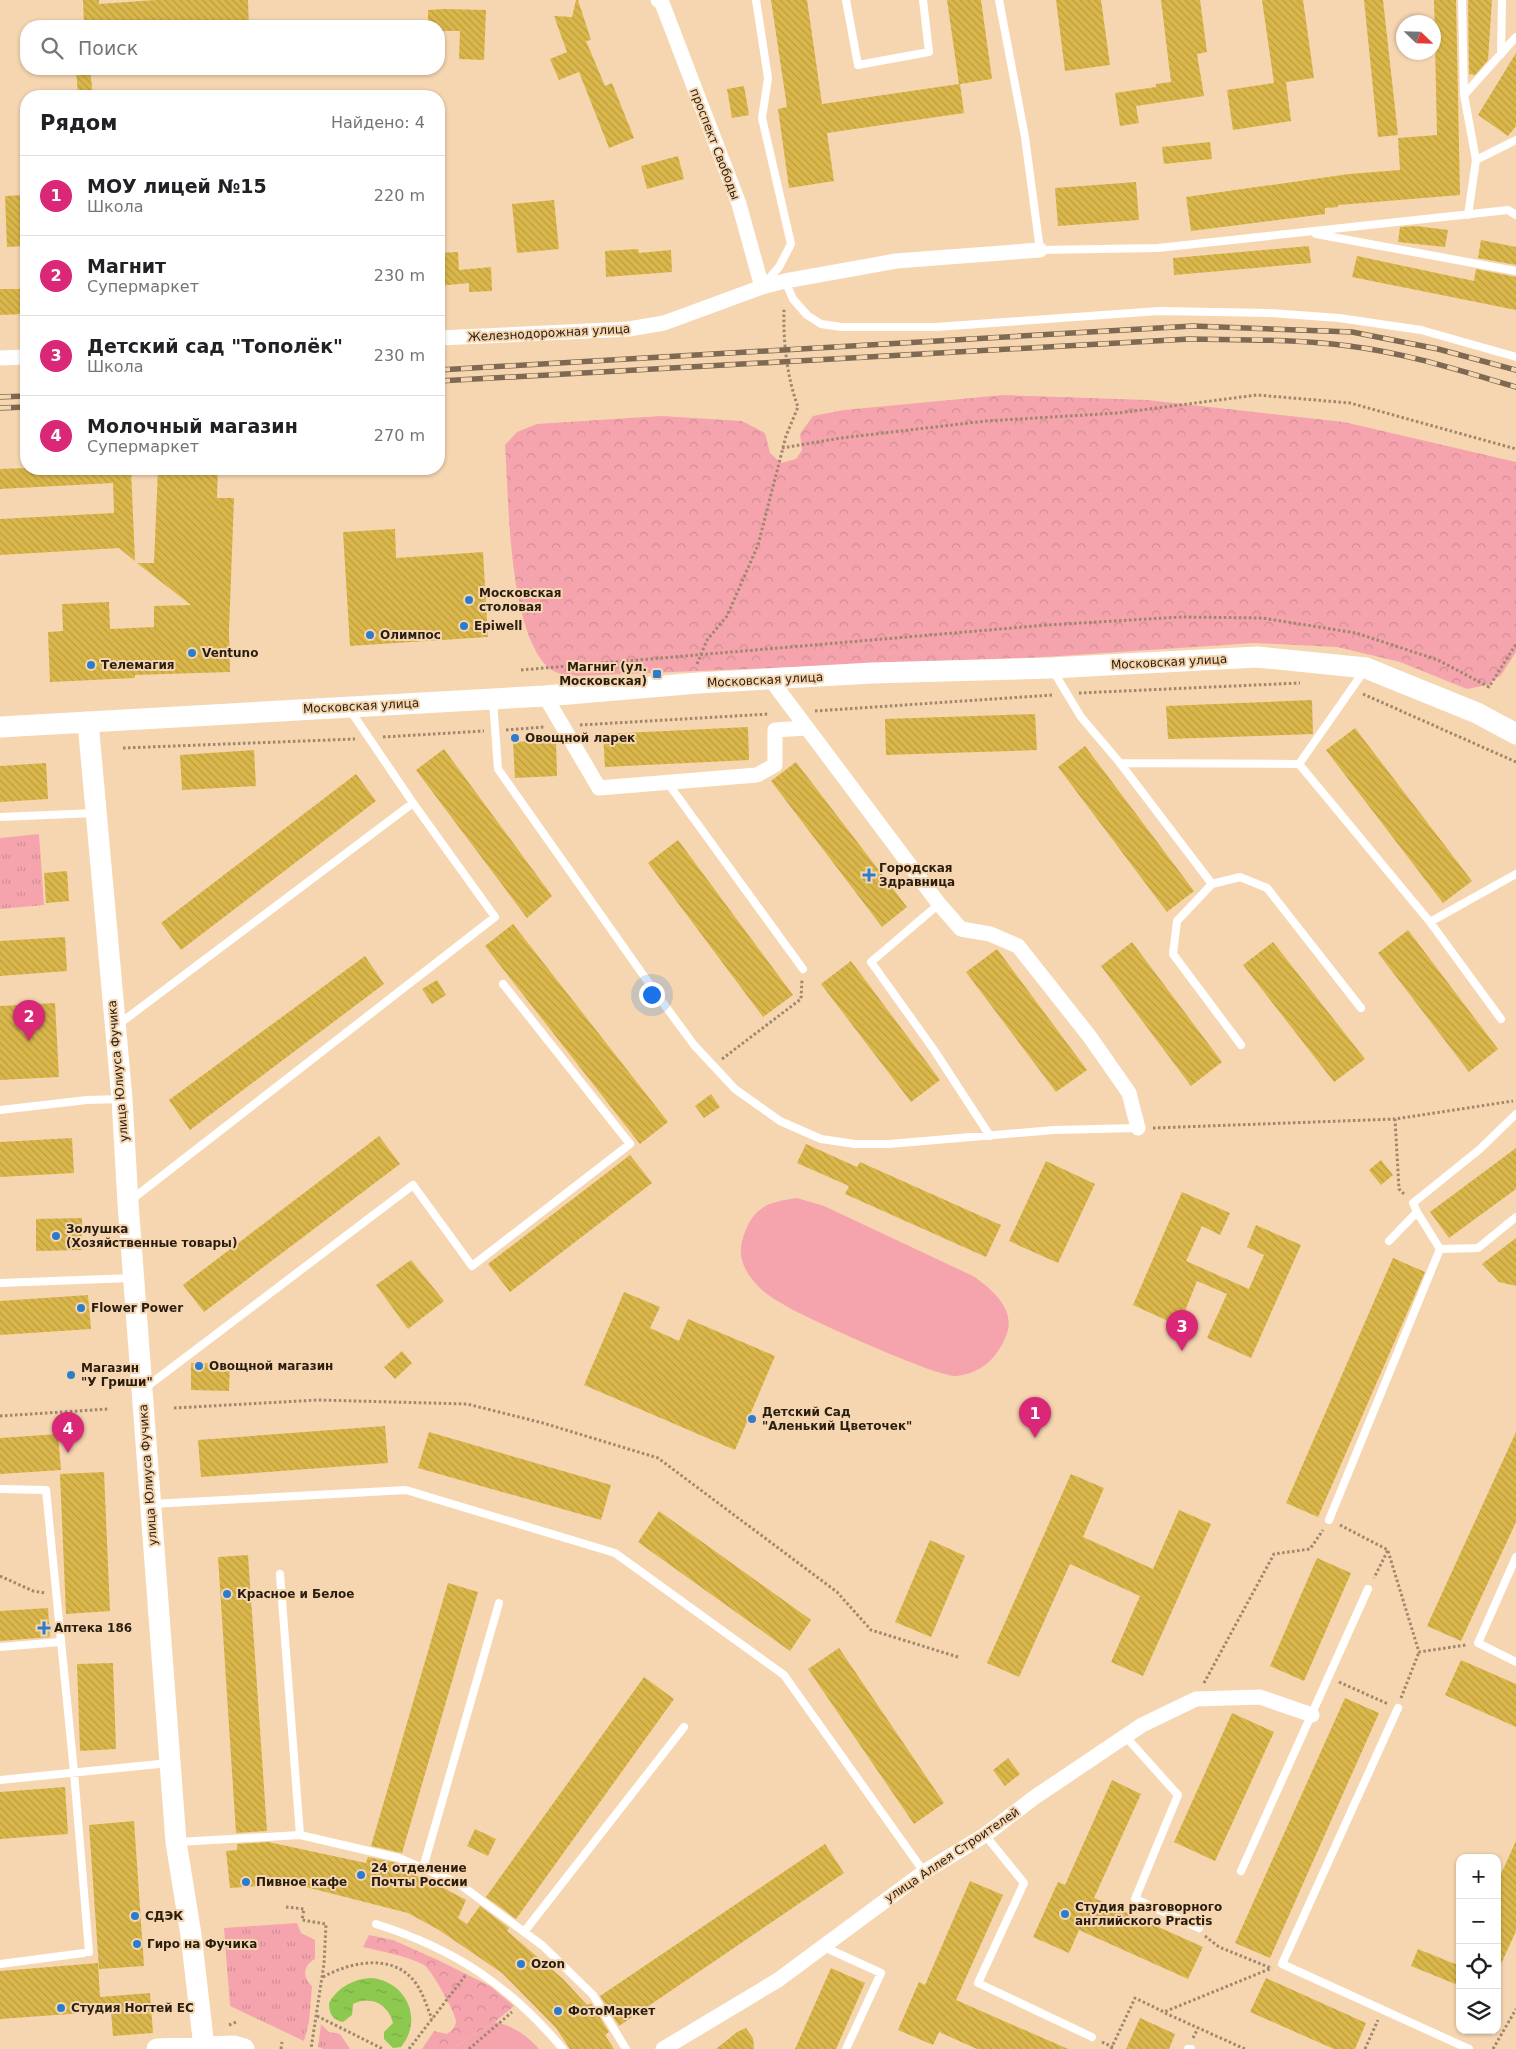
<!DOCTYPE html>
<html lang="ru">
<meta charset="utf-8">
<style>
:root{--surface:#fff;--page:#f2f2f2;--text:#202124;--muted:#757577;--line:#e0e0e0;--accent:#db2777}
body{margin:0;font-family:"DejaVu Sans",sans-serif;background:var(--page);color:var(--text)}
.controls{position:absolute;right:15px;bottom:15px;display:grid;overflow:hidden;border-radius:10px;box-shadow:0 1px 4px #0004}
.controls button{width:45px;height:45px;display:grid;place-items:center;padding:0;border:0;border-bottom:1px solid var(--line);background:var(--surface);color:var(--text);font:25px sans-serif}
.compass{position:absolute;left:1396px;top:15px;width:45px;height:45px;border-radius:50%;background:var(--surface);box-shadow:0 1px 4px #0004;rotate:113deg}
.you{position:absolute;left:651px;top:994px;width:18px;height:18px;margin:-12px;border:4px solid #fff;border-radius:50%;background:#1a73e8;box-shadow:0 0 0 8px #1a73e833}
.badge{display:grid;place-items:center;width:32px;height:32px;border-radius:50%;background:var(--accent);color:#fff;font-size:16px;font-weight:700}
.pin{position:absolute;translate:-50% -41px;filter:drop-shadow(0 1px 2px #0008)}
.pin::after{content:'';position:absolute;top:26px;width:18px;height:15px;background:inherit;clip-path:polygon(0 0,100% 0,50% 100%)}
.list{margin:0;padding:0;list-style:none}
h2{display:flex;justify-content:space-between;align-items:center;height:65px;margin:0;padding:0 20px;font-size:21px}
h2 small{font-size:16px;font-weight:400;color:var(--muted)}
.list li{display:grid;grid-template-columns:32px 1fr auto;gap:15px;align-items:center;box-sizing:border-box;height:80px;padding:0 20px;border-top:1px solid var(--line)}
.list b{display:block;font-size:19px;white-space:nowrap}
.list p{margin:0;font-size:16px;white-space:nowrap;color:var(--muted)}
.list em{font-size:16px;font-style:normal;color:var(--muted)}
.icon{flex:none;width:28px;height:28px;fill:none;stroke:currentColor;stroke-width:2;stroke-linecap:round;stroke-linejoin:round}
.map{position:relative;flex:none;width:1516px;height:2049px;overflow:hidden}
.search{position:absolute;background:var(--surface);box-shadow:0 1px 4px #0004;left:20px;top:20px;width:425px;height:55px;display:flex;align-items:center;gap:12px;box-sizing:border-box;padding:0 18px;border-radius:20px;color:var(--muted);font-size:19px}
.panel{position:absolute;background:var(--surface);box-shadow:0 1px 4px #0004;left:20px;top:90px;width:425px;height:385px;border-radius:20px}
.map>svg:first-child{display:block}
.grass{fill:url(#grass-tufts)}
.forest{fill:url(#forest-crowns)}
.garden{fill:#f5a4ae}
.water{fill:url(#water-ripples)}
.building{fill:url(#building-back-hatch)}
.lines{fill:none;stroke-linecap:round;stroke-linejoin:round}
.path{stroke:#9e876c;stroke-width:3;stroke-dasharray:2.5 2.5;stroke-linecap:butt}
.lane{stroke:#fff;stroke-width:8}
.street{stroke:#fff;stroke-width:15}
.secondary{stroke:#fff;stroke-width:21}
.rail-casing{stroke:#7e6a52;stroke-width:5.5}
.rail{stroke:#f6d6b1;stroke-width:4;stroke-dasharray:11;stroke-linecap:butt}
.poi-dot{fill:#2b7dcc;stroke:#f6d6b1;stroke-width:2}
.labels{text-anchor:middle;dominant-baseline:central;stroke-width:4;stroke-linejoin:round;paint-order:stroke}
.street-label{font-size:12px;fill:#281d0e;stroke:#f6d6b1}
.poi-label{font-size:12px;font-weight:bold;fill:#281d0e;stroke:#f6d6b1;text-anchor:start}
</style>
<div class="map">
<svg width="1516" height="2049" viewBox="0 0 1516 2049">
<defs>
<pattern id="grass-tufts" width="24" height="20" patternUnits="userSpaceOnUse" patternTransform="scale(1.25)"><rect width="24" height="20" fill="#f5a4ae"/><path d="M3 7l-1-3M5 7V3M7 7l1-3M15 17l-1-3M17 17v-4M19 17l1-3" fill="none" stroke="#d28d94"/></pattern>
<pattern id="forest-crowns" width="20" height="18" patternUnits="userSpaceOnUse" patternTransform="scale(1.25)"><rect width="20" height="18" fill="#f5a4ae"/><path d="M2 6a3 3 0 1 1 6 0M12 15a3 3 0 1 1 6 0" fill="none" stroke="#d28d94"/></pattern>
<pattern id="water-ripples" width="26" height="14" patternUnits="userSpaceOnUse" patternTransform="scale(1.25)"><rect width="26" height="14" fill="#8dc84f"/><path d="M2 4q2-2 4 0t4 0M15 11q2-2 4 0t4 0" fill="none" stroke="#7aab44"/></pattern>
<pattern id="building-back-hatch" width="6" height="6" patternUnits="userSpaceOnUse" patternTransform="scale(1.25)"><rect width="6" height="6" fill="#dab74b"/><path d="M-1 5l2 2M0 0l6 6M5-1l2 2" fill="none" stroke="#bb9d40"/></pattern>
</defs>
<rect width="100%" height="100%" fill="#f6d6b1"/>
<path class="grass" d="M39 834 44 905 0 909V838Z
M297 1923 301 1933 315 1940V1959C304 1965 301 1977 312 1986L309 2022 304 2041 230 2006 224 1928Z
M321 2024 329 2032 340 2034 350 2049H323L318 2047Z"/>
<path class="forest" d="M1003 395 1148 400 1344 422 1516 462V652L1501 675 1487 685 1467 689 1400 662 1337 647 1254 643 1044 657 576 676C568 675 556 674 550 669 508 633 509 500 505 445L517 432 537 424 661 416 742 421 765 433 770 453 781 463 796 459 802 450 800 434 813 416 844 410Z
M369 1935 393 1940 440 1961 490 1986 514 2006 495 2022 451 2049H422L434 2031 447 2034C451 2031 455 2028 456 2022 457 2015 431 1969 424 1965 405 1955 383 1952 363 1947Z"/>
<path class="garden" d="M797 1198 824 1206 973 1276C992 1289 1017 1310 1006 1336 997 1358 982 1373 957 1376 938 1378 808 1319 786 1306 777 1301 765 1294 758 1286 742 1269 736 1254 745 1232 755 1205 771 1202 797 1198Z
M495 2022C514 2026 526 2035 539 2049H451Z"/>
<path class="water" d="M371 1978C406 1981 424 2019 401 2047L393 2048 384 2039V2032L393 2023C388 2004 371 1995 353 2004L352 2015 343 2022C332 2020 329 2013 329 2003 338 1987 353 1979 371 1978Z"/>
<path class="building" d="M83 0H99V4L156 0H248L249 26H123V23L84 26Z
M576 0H578L591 40 586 41 605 86 612 83 634 138 609 148 579 72 559 80 550 59 567 52 554 16 572 17Z
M771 0H807L822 104 959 84 947 0H981L992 79 960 84 964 113 827 133 834 181 789 188 778 109 787 107Z
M1056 0H1101L1110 65 1065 71Z
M1161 0H1200L1207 52 1197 54 1204 96 1136 106 1139 123 1120 126 1115 93 1156 87V84L1171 82Z
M1262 0H1303L1314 78 1286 82 1291 121 1233 130 1227 90 1274 83Z
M1364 0H1383L1398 135 1378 137Z
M1434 0H1456L1460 195 1338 205V207L1325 208V214L1191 231 1186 197 1349 174 1400 170 1398 138 1437 135Z
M1468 0H1492L1488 60 1475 75 1469 74Z
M445 9 486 10 484 60 459 59 460 31H439V26H428V10Z
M1516 53V126L1508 136 1478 115Z
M76 69H90L93 96H78Z
M744 86 749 115 732 118 727 89Z
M1210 142 1212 159 1164 164 1162 147Z
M678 156 684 179 647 189 641 166Z
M1136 182 1139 220 1058 226 1055 188Z
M26 195V246L7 247 5 196Z
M554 200 559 249 517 253 512 204Z
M1416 226 1448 230 1445 247 1398 242 1400 227Z
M1481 240 1516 247V265L1478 258Z
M1309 246 1311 263 1174 275 1173 258Z
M638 249 639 253 671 250 672 272 606 277 605 251Z
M458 252 459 270 491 267 492 291 469 292V283L439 286V253Z
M1357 256 1474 281 1476 269 1516 277V310L1352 277Z
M0 289H24L25 314 0 315Z
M26 468 131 469 135 561 119 548 0 555V519L114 513 113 483 0 489V469Z
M158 469H218L217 498H234L229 631 230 672 135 675V678L50 682 48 632 63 631 62 604 109 602 110 629 154 627V606L191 605 137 563H154Z
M395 529 396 558 483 552 488 637 350 646 343 532Z
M1312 700 1313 734 1168 739 1166 706Z
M1035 714 1037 750 886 755 885 719Z
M748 727 749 760 605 767 603 734Z
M1355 728 1472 881 1443 903 1326 750Z
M556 740 557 776 515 778 513 742Z
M1085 746 1194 891 1167 912 1058 767Z
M444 749 552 896 527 918 416 770Z
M254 750 256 786 182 790 180 755Z
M796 762 907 907 882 927 771 781Z
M46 763 48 799 0 802V766Z
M356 774 376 801 181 950 161 923Z
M678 840 793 995 763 1017 648 863Z
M67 871 69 901 46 903 44 873Z
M513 924 668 1122 640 1144 485 946Z
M1408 930 1498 1049 1469 1072 1378 953Z
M65 937 67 971 0 976V941Z
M1132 942 1222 1062 1191 1086 1101 966Z
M1273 942 1365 1059 1334 1082 1243 965Z
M997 949 1087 1070 1056 1092 966 972Z
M365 956 384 984 190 1130 169 1100Z
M851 961 940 1080 911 1102 821 984Z
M437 980 446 995 432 1004 422 989Z
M55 1003 59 1077 0 1080V1006Z
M711 1094 720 1107 704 1118 695 1106Z
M379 1136 400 1164 204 1312 183 1285Z
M72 1138 74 1173 0 1177V1142Z
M806 1144 857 1167 860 1162 1001 1225 986 1257 845 1194 849 1186 797 1163Z
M1516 1148V1189L1449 1238 1430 1212Z
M630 1155 652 1183 510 1292 488 1264Z
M1381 1160 1393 1175 1381 1185 1369 1170Z
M1046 1161 1095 1184 1058 1263 1009 1241Z
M1182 1192 1230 1213 1220 1235 1202 1226 1186 1261 1249 1289 1264 1255 1247 1247 1256 1225 1301 1245 1251 1358 1207 1338 1227 1294 1197 1281 1179 1326 1133 1305Z
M82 1218V1250L36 1251V1219Z
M1516 1238V1286L1499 1282 1482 1264Z
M1393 1258 1425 1272 1318 1517 1286 1503Z
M411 1260 444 1301 408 1329 376 1285Z
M624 1292 660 1307 650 1328 679 1341 688 1319 775 1356 735 1450 584 1385Z
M88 1295 91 1329 0 1335V1301Z
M402 1351 412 1363 395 1379 384 1367Z
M191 1363H230L229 1391 191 1390Z
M385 1426 388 1463 201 1477 198 1440Z
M429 1432 611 1485 601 1520 418 1468Z
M1516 1432V1522L1461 1641 1427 1626Z
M58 1434 61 1470 0 1474V1438Z
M104 1472 110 1611 66 1614 60 1474Z
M1071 1474 1104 1488 1083 1537 1153 1569 1179 1510 1211 1524 1143 1676 1111 1662 1140 1596 1070 1564 1019 1677 987 1663Z
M659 1511 811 1620 790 1651 638 1542Z
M930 1540 965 1556 931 1637 895 1622Z
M248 1555 267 1831 236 1833 218 1557Z
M1317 1558 1351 1573 1304 1681 1270 1666Z
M448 1583 478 1592 402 1853 371 1846Z
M48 1608 50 1637 0 1641V1611Z
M839 1648 944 1803 914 1824 808 1669Z
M1461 1660 1516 1684V1727L1445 1695Z
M113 1663 116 1749 80 1751 77 1664Z
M644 1677 674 1699 516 1919 486 1897Z
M1345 1698 1379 1713 1270 1958 1235 1943Z
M1232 1713 1274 1732 1215 1861 1174 1842Z
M1008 1758 1020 1774 1005 1786 993 1770Z
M1112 1780 1141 1794 1094 1898 1203 1947 1188 1979 1079 1930 1069 1953 1033 1937 1058 1882 1065 1885Z
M65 1787 68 1834 0 1839V1792Z
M134 1821 144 1966 99 1969 89 1825Z
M475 1829 496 1839 488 1856 467 1846Z
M1516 1841V1931L1497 1973V1883Z
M268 1842 366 1863 368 1857 397 1863 399 1864 397 1871 425 1878 466 1900 458 1918 467 1924 480 1906 509 1928 507 1931 563 1979 587 2005 591 2003 609 2032 605 2035 614 2049H570L556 2028 502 1973 439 1930 408 1913 306 1887 277 1885 230 1888 226 1851 237 1850V1844Z
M825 1844 844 1873 619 2026 600 1996Z
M970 1881 1003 1895 956 2000 1068 2049H977L939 2032 933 2045 898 2030 919 1982 925 1985Z
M1418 1949 1460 1966V1986L1411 1966Z
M98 1963 100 1997 150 1993 153 2033 113 2036 111 2011 0 2019V1971Z
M831 1968 865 1983 836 2049H795Z
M1266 1978 1366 2023 1355 2049H1334L1250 2012Z
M1140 2018 1175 2034 1169 2049H1126Z
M746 2028 753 2038 754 2049H716L737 2032Z"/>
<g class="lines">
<path class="path" d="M782 448 841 438 986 421 1118 413 1257 395 1350 403 1516 449
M697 664 707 640 727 616 758 545 786 436 798 407C787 377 783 342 784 309
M521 670 1047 625 1181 617 1262 618 1356 633 1438 660 1489 687 1516 644
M1079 693 1300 683
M1363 694 1516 762
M815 711 1053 695
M580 725 769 714
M506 730 544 727
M383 737 484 731
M123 748 355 739
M722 1059 801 999 802 979
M1153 1128 1395 1119
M1404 1194 1399 1189 1395 1119 1513 1101
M174 1408 318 1400 467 1404 543 1423 658 1458 837 1592 871 1630 958 1657
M0 1416 108 1409
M1340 1525 1388 1550 1374 1578
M1388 1551 1419 1652 1466 1645
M0 1576 33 1591 45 1593
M1339 1682 1388 1704
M1204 1683 1274 1554 1310 1549 1323 1530
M1401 1698 1419 1652
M286 1907 304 1909 302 1920 326 1924 324 1964 311 2049
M1205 1936 1219 1947 1271 1968
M323 1977C354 1960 400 1952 420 1990 425 1999 428 2010 432 2019
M1165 2013 1245 2049
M317 2016 383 2049
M229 2025 236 2022
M1193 2038 1198 2028
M1102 2042 1113 2047
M281 2049 282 2042
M409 2049 465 1976
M469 2049 512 2012
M1111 2049 1135 1998 1164 2012 1272 1968
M1365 2049 1378 2020
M1493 2049 1516 2009"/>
<path class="lane" d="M756 0 768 78 762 118 791 244 779 267 765 283
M846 0 858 65 929 52 923 0
M999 0 1025 137 1040 250 1158 248 1508 210 1516 215
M1462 0 1464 95
M1516 37 1464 95 1476 160 1516 140
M1501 54 1502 0
M1468 215 1476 160
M1316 234 1516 271
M785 281 793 299 807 315 821 324 842 327H936L1159 311 1271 313 1339 318 1421 330 1516 357
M1052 669 1081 717 1120 763 1212 884 1177 921 1173 954 1241 1045
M493 701 498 769 658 996 694 1045 735 1089 780 1121 821 1139 855 1144H889L1054 1130 1138 1128
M1120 763 1299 764
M1299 764 1430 922 1516 874
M1299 764 1364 671
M667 782 803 969
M0 817 94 813
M1212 884 1240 877 1267 888 1361 1008
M939 904 871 962 934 1050 990 1136
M1430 922 1501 1019
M119 1024 413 803
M0 1110 87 1100 120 1099
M131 1200 495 917 413 803 350 710
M1417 1212 1440 1249 1478 1248 1516 1217
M1389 1241 1417 1212 1413 1203 1480 1149 1516 1114
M0 1283 132 1278
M145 1388 413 1185 472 1266 630 1144 503 984
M0 1489 46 1490 74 1772 89 1952
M152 1504 406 1490 615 1553 784 1675 924 1872
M1329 1520 1440 1249
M1516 1557 1478 1643 1516 1662
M280 1574 300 1835
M0 1647 60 1642
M1398 1708 1282 1964 1469 2049
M1126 1737 1178 1795 1135 1899 1199 1928
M0 1780 169 1763
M985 1835 1024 1883 978 1983 1092 2037
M178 1842 300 1835 399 1858 458 1883 543 1946 593 1995 626 2049
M423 1868 499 1603
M1241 1871 1368 1589
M376 1924C455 1949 510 1986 563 2049
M524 1932 684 1727
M824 1947 881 1973 846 2049
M0 1964 84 1953
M1188 2049H1191"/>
<path class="street" d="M658 0 662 3 739 204 762 287
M439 338 629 329 664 323 762 287 785 281 896 261 1040 250
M0 358 26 357
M771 680 939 904 961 929 990 934 1018 946 1090 1037 1129 1093 1138 1128
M545 696 599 788 757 775 775 765V730L806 728
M663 2049 778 1980 924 1872 985 1835 1035 1797 1142 1725 1196 1699 1260 1697 1312 1715"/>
<path class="secondary" d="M88 722 122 1099 128 1203 176 1842 191 1935 204 2047
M0 727 545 696 698 683 872 673 1051 668 1257 657 1366 668 1477 713 1516 734
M157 2049 233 2046 244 2049"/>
<g class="rail-casing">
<path id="rail" d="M439 370 1193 326 1352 332 1438 349 1516 370
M439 381 1189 339C1242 340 1296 339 1349 346 1406 353 1461 371 1516 387
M0 397 26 396
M0 408 26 407"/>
</g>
<use href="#rail" class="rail"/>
</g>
<g class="poi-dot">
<circle cx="469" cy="600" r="5"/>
<circle cx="464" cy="626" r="5"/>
<circle cx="370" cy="635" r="5"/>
<circle cx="192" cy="653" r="5"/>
<circle cx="91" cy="665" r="5"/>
<rect x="652" y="669" width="10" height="10" rx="2.5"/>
<circle cx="515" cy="738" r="5"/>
<path d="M866.5 867.5h5v5h5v5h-5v5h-5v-5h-5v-5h5z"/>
<circle cx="56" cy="1236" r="5"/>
<circle cx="81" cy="1308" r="5"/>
<circle cx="199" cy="1366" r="5"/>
<circle cx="71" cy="1375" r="5"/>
<circle cx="752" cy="1419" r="5"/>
<circle cx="227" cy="1594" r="5"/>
<path d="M41.5 1620.5h5v5h5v5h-5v5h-5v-5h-5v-5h5z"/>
<circle cx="361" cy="1875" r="5"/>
<circle cx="246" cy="1882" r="5"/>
<circle cx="1065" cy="1914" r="5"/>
<circle cx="135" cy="1916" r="5"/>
<circle cx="137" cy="1944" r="5"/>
<circle cx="521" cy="1964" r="5"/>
<circle cx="61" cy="2008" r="5"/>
<circle cx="558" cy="2011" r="5"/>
</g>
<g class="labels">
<g class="street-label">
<text transform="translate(715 144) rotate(69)">проспект Свободы</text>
<text transform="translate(549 333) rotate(-3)">Железнодорожная улица</text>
<text transform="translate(1169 662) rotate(-3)">Московская улица</text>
<text transform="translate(765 680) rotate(-3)">Московская улица</text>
<text transform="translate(361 706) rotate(-3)">Московская улица</text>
<text transform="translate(118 1071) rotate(-95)">улица Юлиуса Фучика</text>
<text transform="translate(148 1475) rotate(-94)">улица Юлиуса Фучика</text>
<text transform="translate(952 1855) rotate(-34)">улица Аллея Строителей</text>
</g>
<g class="poi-label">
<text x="479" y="593">Московская<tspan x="479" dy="14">столовая</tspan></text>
<text x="474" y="626">Epiwell</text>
<text x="380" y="635">Олимпос</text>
<text x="202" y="653">Ventuno</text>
<text x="101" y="665">Телемагия</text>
<text x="647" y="667" text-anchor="end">Магниг (ул.<tspan x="647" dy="14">Московская)</tspan></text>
<text x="525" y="738">Овощной ларек</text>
<text x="879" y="868">Городская<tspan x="879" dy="14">Здравница</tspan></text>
<text x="66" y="1229">Золушка<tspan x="66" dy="14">(Хозяйственные товары)</tspan></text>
<text x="91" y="1308">Flower Power</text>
<text x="209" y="1366">Овощной магазин</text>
<text x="81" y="1368">Магазин<tspan x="81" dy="14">"У Гриши"</tspan></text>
<text x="762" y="1412">Детский Сад<tspan x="762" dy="14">"Аленький Цветочек"</tspan></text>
<text x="237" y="1594">Красное и Белое</text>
<text x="54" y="1628">Аптека 186</text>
<text x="371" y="1868">24 отделение<tspan x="371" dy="14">Почты России</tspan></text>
<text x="256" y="1882">Пивное кафе</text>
<text x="1075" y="1907">Студия разговорного<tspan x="1075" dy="14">английского Practis</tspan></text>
<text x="145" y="1916">СДЭК</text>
<text x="147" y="1944">Гиро на Фучика</text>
<text x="531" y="1964">Ozon</text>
<text x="71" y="2008">Студия Ногтей ЕС</text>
<text x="568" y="2011">ФотоМаркет</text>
</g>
</g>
</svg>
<div class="controls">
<button>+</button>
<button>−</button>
<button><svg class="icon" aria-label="locate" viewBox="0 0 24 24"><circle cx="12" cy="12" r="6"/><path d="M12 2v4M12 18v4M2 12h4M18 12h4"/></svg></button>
<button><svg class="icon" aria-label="layers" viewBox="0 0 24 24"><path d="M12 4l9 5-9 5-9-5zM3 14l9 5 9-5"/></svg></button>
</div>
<svg class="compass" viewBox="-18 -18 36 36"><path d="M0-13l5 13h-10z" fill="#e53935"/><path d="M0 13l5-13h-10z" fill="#757577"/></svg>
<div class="you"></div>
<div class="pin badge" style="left:1035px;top:1438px">1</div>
<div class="pin badge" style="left:29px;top:1041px">2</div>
<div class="pin badge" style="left:1182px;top:1351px">3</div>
<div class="pin badge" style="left:68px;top:1453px">4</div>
<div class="search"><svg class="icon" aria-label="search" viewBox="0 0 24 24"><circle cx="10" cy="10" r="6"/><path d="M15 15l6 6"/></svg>Поиск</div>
<section class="panel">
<h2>Рядом<small>Найдено: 4</small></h2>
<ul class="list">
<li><span class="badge">1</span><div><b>МОУ лицей №15</b><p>Школа</p></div><em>220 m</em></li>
<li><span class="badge">2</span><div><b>Магнит</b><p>Супермаркет</p></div><em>230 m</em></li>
<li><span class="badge">3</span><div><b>Детский сад &quot;Тополёк&quot;</b><p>Школа</p></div><em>230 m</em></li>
<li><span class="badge">4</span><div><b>Молочный магазин</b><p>Супермаркет</p></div><em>270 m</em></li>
</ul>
</section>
</div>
